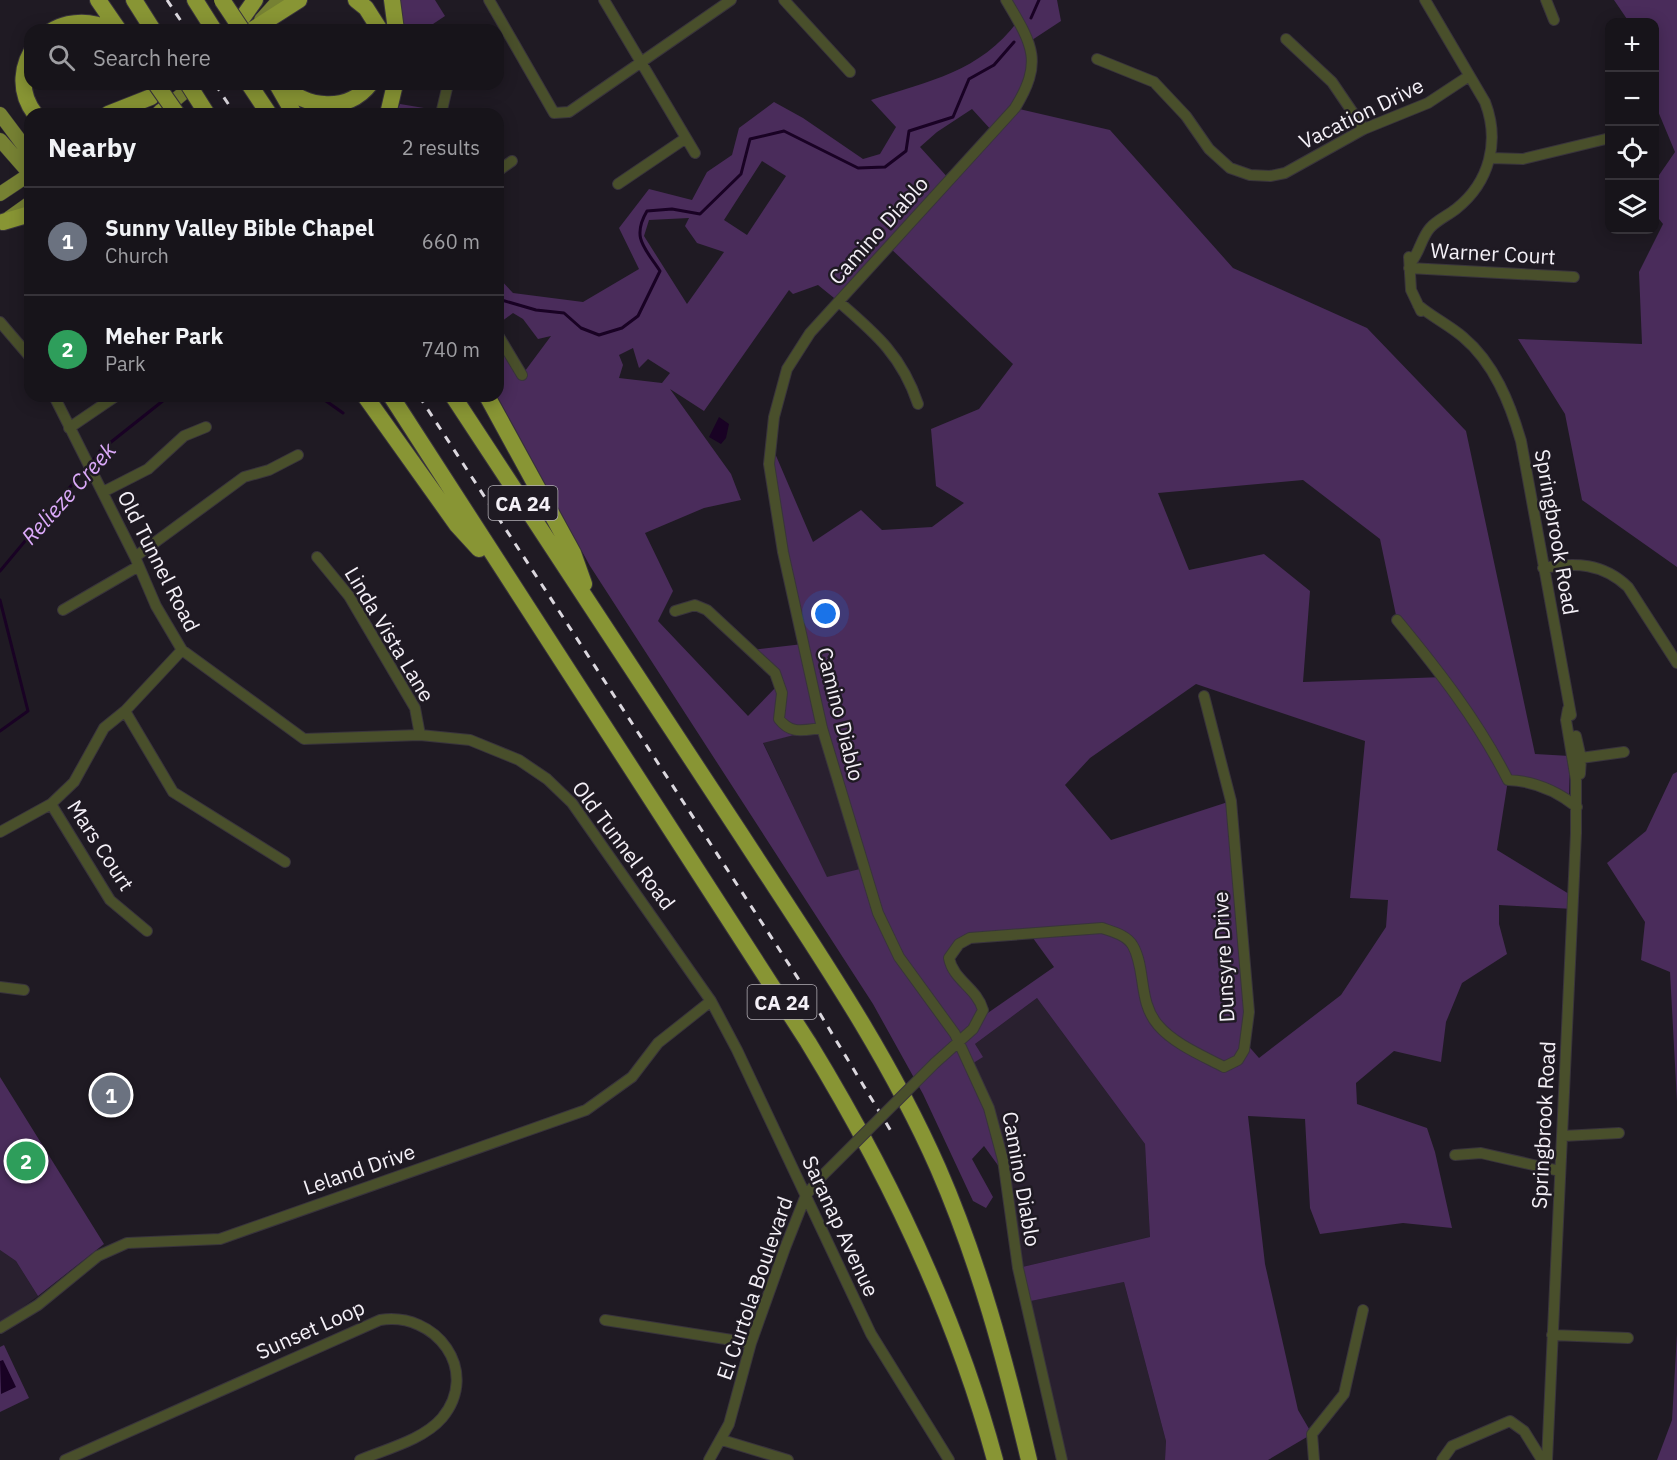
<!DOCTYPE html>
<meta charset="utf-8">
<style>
:root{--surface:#17141a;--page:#201d23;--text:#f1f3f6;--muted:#9e9ea2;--line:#363339;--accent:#7c3aed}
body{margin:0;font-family:"IBM Plex Sans",sans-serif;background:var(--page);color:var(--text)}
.controls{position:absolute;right:18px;top:18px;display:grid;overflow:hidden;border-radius:12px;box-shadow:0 3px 15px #0003}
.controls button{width:54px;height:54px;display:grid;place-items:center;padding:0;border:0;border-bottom:2px solid var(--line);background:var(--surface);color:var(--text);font:30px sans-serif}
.you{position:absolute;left:826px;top:614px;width:21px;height:21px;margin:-15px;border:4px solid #fff;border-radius:50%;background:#1a73e8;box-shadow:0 0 0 9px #1a73e833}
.badge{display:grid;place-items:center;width:39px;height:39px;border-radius:50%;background:var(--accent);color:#fff;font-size:20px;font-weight:700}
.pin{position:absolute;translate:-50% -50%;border:3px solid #fff;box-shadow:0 2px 6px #0006}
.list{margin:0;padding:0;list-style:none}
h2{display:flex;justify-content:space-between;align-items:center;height:78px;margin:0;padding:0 24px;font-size:26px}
h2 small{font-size:20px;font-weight:400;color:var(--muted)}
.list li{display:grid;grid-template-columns:39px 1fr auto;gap:18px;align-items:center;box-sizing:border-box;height:108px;padding:0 24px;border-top:2px solid var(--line)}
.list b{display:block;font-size:22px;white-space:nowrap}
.list p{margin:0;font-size:20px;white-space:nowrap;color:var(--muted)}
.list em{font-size:20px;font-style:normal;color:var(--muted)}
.icon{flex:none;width:33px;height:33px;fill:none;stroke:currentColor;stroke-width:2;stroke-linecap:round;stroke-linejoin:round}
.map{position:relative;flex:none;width:1677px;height:1460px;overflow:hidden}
.search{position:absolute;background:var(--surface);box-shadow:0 3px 15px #0003;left:24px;top:24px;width:480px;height:66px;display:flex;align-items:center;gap:15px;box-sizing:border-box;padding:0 21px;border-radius:18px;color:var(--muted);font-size:22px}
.panel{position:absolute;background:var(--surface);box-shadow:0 3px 15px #0003;left:24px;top:108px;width:480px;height:294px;border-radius:18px}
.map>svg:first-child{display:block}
.built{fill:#29202f}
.green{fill:#4a2c5b;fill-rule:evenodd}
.water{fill:#190224}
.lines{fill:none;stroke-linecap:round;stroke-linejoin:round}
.stream{stroke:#190224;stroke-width:3}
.minor-casing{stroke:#39343c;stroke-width:12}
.major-casing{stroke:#39343c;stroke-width:15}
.highway-casing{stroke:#39343c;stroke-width:18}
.minor{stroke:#494f2b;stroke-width:10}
.major{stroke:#768133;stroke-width:14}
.highway{stroke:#889534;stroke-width:16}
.rail{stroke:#dbd7de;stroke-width:3;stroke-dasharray:8 8;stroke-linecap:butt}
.minor-bridge-casing{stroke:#39343c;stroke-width:12;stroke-linecap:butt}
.highway-bridge-casing{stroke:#39343c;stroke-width:18;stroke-linecap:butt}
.minor-bridge{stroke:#494f2b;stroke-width:10}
.highway-bridge{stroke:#889534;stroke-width:16}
.labels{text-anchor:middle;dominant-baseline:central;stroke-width:5;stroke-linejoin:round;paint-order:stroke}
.shield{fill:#1f1a23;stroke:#b4b0b7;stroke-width:1.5}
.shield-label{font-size:20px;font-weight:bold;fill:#f4f0f7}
.street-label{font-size:21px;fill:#f4f0f7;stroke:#1f1a23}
.water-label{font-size:22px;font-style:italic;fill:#dcaafa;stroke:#1f1a23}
</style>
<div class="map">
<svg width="1677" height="1460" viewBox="0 0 1677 1460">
<rect width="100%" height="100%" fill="#1f1a23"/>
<path class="built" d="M822 728 864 868 827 878 763 742Z
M1037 998 1145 1144 1150 1237 1018 1268 1003 1160 970 1065 975 1044Z
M0 1250 16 1261 38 1296 0 1324Z
M1124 1282 1166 1441 1165 1460H1062L1026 1302Z"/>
<path class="green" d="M400 0H435L445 16 424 30H404Z
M1006 0H1057L1061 21 1029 42 1033 68 1015 108 1110 130 1233 268 1367 328 1466 431 1535 754 1570 756 1569 799 1508 780 1497 850 1574 897 1573 909 1499 905V924L1507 954 1462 983 1446 1022 1441 1062 1394 1051 1356 1083 1357 1104 1427 1128 1435 1152 1452 1228 1403 1223 1320 1234 1310 1208 1305 1119 1248 1116 1265 1264 1298 1410 1312 1434 1268 1460H1165L1166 1441 1124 1282 1026 1302 1018 1268 1150 1237 1145 1144 1037 998 975 1044 983 1057 970 1065 1005 1175 984 1146 972 1159 993 1197 986 1208 973 1201 923 1094 873 1004 590 566 497 396 498 335 522 375 551 336 538 339 523 319 513 313 498 324V277L513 293 583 302 639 269 619 228 649 189 692 200 707 172 732 155 739 128 774 102 803 118 863 159 880 154 896 127 871 100C929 81 980 72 1018 21ZM972 109 993 132 950 180 920 147 937 132ZM762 161 786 176 747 235 724 220ZM689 218 685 226 697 243 724 252 687 304 644 236 649 220ZM889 247 1013 364 979 409 931 429 936 486 964 503 932 527 882 530 861 510 813 542 771 444 783 552 803 644 752 650 775 672 777 686 748 716 658 621 673 591 645 533 704 508 741 500 731 474 670 389 704 411 789 290 793 294 818 285 839 302ZM633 348 639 368 648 359 670 373 662 383 619 378 623 365 619 355ZM1303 480 1380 539 1397 620 1444 677 1303 682 1310 591 1264 554 1189 570 1158 493ZM1196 684 1365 741 1350 898 1388 900 1386 927 1341 995 1259 1058 1245 1042 1249 1012 1231 801 1111 840 1065 785 1090 758ZM821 728 864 868 827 877 763 743ZM1030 934 1054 967 982 1017 983 1010 949 958 970 938Z
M1614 0H1677V567L1582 500 1565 414 1518 339 1642 344 1639 272 1663 224 1655 214V181L1675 152 1655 104 1654 22H1629Z
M400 104 442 111 441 114H396Z
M1677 772V1102L1670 972 1641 960 1645 922 1607 863 1646 831 1673 774Z
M0 1077 104 1244 38 1296 16 1261 0 1250Z
M1677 1334V1460H1657L1672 1420Z
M4 1345 29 1398 0 1412V1347Z"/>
<path class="water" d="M719 417 729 424 726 438 721 444 709 437Z
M3 1360 16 1387 1 1394 0 1361Z"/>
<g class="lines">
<path class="stream" d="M1031 18 1039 0
M498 299 536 310 564 313 581 328 599 335 622 328 638 316 660 271C645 248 631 238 647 211L672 209 700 214 741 174 750 139 784 131 858 168 885 167 906 151 909 131 953 117 969 79 994 65 1014 42
M319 396 343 413
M91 463 101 450 169 396
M0 571 86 468
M0 600 28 711 0 731"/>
<g class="minor-casing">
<path id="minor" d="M489 0 554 113 569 112 731 0
M604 0 695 153
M784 0 850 72
M1006 0C1032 44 1044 61 1015 108L810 333 787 369 774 417 769 464 783 552 822 728 878 913 899 957 955 1034 989 1108 1003 1160 1018 1268 1062 1460
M1546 0 1554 20
M1286 39 1332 82 1364 129
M1097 59 1154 82 1186 116 1209 149 1230 168 1250 175 1270 176 1285 173 1364 129 1428 103 1469 76
M441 114 448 84
M1491 158 1523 159 1610 138
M498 171 512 161
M618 184 686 138
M1409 257 1411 290 1421 311
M1410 263C1418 257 1421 238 1430 228 1437 220 1447 216 1456 209 1490 182 1500 141 1485 102L1425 0
M1409 268 1574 277
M839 302C876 334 902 356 918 404
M1418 305C1432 317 1449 325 1463 337 1494 363 1510 403 1521 441L1571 715
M0 322 30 357
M498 335 522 375
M54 396 135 557 156 606 182 650 304 739 420 735 470 740 519 760 547 779 572 803 711 1001 737 1050 871 1334 949 1460
M69 428 116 396
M103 492 148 469 184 436 206 427
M135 557 244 477 269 470 298 455
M317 557 349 596 415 708 420 735
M1543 568C1575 562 1603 563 1628 587L1677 663
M63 610 137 567
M675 611 695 605 707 610 775 673 782 693 779 719C791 735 804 730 822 728
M1397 620C1439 671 1478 721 1508 780 1534 781 1557 791 1577 807
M125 711 173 792 285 862
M1576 736 1581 758 1580 774
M1581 758 1624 752
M51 804 110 900 147 931
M0 832 51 804 74 782 104 728 125 711 182 650
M0 987 24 990
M935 1063 973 1029 983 1010C977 988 953 980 949 958L959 944 970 938 1102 928C1113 932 1127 935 1133 946 1146 969 1138 1002 1158 1025 1174 1044 1203 1056 1224 1067L1238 1060 1244 1050 1249 1012 1231 801 1204 696
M1563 1136 1619 1133
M1455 1155 1481 1153 1560 1171
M605 1320 751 1343
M0 1328 38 1305 98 1256 127 1243 220 1239 586 1110 632 1077 658 1043 711 1001
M1552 1335 1628 1338
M722 1440 788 1460
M65 1460 380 1320C436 1311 481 1371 442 1418 423 1440 386 1449 360 1460
M709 1460 729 1424 751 1343 785 1248 806 1195 822 1176
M1314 1460 1312 1434 1344 1394 1363 1310
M1442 1460 1452 1446 1510 1421 1524 1431 1542 1460
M1547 1460 1576 833V780L1566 720 1568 709"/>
</g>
<g class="major-casing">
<path id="major" d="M261 20 279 0
M162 111 194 84
M0 114 30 154
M0 140 30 174
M0 194 30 174
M9 218 30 203"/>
</g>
<g class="highway-casing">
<path id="highway" d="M98 0 118 29
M134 0 153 30
M195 0 214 30
M356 0 366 8 380 30
M392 0 396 30
M243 17 255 0
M252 30 299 0
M249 84 269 114
M282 84C306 109 348 113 370 84
M278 86 294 114
M35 114C0 69 50 0 111 30
M108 114 151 97
M159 114 162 111
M388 114 395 84
M3 222 30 214
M365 396 457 525 479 549
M391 396 808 1042C888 1173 955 1312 995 1460
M453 396C549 543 646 689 742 836 812 944 886 1050 938 1168 979 1262 1005 1360 1029 1460
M487 396 573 553 584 584"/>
</g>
<use href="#minor" class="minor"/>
<use href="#major" class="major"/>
<use href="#highway" class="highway"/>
<path class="rail" d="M167 0 187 30
M215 84 235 114
M419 396 805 989 894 1136"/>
<g class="minor-bridge-casing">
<path id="minor-bridge" d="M822 1176 935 1063"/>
</g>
<g class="highway-bridge-casing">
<path id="highway-bridge" d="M222 0 242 30
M156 84 177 114
M188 84 207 114"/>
</g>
<use href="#minor-bridge" class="minor-bridge"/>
<use href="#highway-bridge" class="highway-bridge"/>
</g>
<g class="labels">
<g class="shield">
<rect x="488.5" y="486" width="69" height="34" rx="4.5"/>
<rect x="747.5" y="985" width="69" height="34" rx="4.5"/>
</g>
<g class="shield-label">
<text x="523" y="503">CA 24</text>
<text x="782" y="1002">CA 24</text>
</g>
<g class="street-label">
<text transform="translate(1361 113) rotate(-26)">Vacation Drive</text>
<text transform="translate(878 230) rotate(-48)">Camino Diablo</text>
<text transform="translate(1493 253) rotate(3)">Warner Court</text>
<text transform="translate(1557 532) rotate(80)">Springbrook Road</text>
<text transform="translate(159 561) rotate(63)">Old Tunnel Road</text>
<text transform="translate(390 634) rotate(59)">Linda Vista Lane</text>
<text transform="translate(841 714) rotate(76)">Camino Diablo</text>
<text transform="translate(101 845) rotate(57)">Mars Court</text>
<text transform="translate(624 845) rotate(53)">Old Tunnel Road</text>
<text transform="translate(1223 957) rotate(-93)">Dunsyre Drive</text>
<text transform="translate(1543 1125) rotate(-87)">Springbrook Road</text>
<text transform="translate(359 1169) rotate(-19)">Leland Drive</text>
<text transform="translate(1022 1179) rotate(80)">Camino Diablo</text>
<text transform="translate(841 1226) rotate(65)">Saranap Avenue</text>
<text transform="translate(754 1288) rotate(-71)">El Curtola Boulevard</text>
<text transform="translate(310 1329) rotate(-24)">Sunset Loop</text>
</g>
<g class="water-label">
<text transform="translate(68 493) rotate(-48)">Relieze Creek</text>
</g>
</g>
</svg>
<div class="controls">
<button>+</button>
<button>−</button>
<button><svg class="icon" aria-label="locate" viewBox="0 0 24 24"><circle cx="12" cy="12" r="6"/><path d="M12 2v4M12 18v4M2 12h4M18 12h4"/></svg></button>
<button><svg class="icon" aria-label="layers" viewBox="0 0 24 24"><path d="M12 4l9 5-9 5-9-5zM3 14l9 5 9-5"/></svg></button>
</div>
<div class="you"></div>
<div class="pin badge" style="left:111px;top:1095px;background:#6b7280">1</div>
<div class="pin badge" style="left:26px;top:1161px;background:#2e9e5b">2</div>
<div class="search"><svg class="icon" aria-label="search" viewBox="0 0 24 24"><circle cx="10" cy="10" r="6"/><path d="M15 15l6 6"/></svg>Search here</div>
<section class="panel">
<h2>Nearby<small>2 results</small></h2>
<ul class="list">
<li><span class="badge" style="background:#6b7280">1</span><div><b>Sunny Valley Bible Chapel</b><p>Church</p></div><em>660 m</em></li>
<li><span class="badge" style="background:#2e9e5b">2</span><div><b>Meher Park</b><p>Park</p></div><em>740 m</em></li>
</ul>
</section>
</div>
